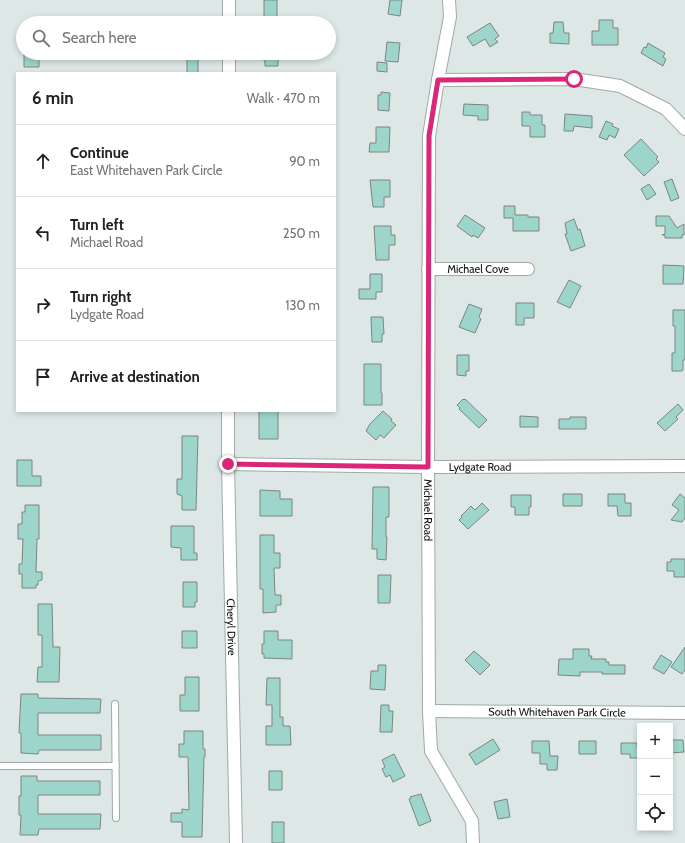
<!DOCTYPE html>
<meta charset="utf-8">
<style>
:root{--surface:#fff;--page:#f2f2f2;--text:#202124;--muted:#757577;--line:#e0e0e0}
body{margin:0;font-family:Cabin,sans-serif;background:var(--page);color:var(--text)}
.controls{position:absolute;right:12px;bottom:12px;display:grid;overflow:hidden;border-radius:0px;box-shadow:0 2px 6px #0003}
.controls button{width:36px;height:36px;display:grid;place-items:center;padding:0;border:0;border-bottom:1px solid var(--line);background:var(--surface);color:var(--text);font:20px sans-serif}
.stop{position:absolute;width:12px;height:12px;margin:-9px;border:3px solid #db2777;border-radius:50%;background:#fff}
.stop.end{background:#db2777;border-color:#fff;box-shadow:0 1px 4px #0008}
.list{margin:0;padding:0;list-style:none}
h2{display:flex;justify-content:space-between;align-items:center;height:52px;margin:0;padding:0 16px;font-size:17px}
h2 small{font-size:13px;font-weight:400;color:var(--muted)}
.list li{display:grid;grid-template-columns:26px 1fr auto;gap:12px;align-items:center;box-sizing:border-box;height:72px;padding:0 16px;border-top:1px solid var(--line)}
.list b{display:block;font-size:15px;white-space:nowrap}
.list p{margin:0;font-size:13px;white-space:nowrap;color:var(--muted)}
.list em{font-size:13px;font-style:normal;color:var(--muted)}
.icon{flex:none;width:22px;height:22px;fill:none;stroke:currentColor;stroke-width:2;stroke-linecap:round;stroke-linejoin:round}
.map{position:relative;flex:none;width:685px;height:843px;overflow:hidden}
.search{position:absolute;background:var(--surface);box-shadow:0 2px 6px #0003;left:16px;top:16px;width:320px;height:44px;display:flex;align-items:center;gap:10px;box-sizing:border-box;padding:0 14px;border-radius:22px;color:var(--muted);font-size:15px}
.panel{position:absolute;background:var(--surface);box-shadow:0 2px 6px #0003;left:16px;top:72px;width:320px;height:340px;border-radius:0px}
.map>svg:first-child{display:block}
.building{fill:#9dd5cb;stroke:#7c8583}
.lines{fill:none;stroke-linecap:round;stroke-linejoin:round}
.lane-casing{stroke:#a0a9a7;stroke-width:8}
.street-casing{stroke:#a0a9a7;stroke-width:14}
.lane{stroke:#fff;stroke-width:6}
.street{stroke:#fff;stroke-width:12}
.route{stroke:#db2777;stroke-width:5}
.labels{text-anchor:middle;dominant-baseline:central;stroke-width:3;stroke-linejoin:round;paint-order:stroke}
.street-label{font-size:11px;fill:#0d1010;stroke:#dde8e6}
</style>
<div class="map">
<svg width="685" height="843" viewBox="0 0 685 843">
<rect width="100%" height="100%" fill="#dde8e6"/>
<path class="building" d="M264 0H277V19H264Z
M390 0H402L400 16 388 14Z
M599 20H613V28H618V45H592V31H599Z
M554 22H563L564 33H569V44L550 43V33H553Z
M490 23 499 36 495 39 498 42 490 47 485 39 473 46 467 37Z
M387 42 400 43 398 62 385 61Z
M648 43 665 53 663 57 666 59 663 66 641 53 644 47 646 48Z
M24 53H39V67H24Z
M187 53H198V73H187Z
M264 53H278V66H265V61H264Z
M377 62 387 63V72L377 71Z
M381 92 390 93 389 111 378 110V95H381Z
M464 104 488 105V120H478V116L463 115Z
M522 112H530V115H542V125H545V137H530V126H522Z
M565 114 592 116V128L574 126 573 131H564Z
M606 121 613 124 612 126 619 129 615 138 609 135 607 140 599 137Z
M376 127H390L389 152H369L370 143H376Z
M641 139 658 157 656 159 659 162 644 176 624 155Z
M672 179 679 198 671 201 664 182Z
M370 180H390V197H384V207H373Z
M649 184 656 194 647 200 641 189Z
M504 206H515V215H528V217H539V231H513V218H504Z
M465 215 485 228 478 238 473 235 472 237 457 226Z
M656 216H669L677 228 684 224V235H682V238H665V235H662L665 234V226H656Z
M574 219 578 230 580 229 585 246 571 251 565 234H567L565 223Z
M374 226H391V235H395V245H389V260H376Z
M663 265 684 266 683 284H663Z
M370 274H382V292H376V299H359V289H370Z
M569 280 581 286 570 308 557 302Z
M516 303H534V318H524V325H516Z
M469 304 482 309 479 317 481 319 475 333 459 327Z
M673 310H685V360H683V370L681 371H672V353H675V326H673Z
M371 317H383L384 334H382V342H372Z
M457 355H469V371H466V376L457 375Z
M364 364H381V393H382V405H364Z
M463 399 464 400 465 399 487 420 479 428 459 409 460 408 457 405Z
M678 404 683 410 676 417 678 419 665 431 657 423Z
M259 411H278V439H259Z
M383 411 392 419 391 421 396 425 384 438 380 435 376 440 366 431 370 424Z
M520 416 538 417V427H520Z
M570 417H586V429H559V419H570Z
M182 436H198L196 510H182V496L177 494V479H182Z
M17 460H32V476H41V486H17Z
M373 487H389V517H386V537H387L386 560 377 559V549H372Z
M260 490 280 491V499H292V516H260Z
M563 494H582V506H563Z
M608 494H625V503H631V516H618L617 506H608Z
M680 494 685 498V518L682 522 671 520 679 510 672 505Z
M511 495H531V507H529V515H515V507H511Z
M482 503 489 510 468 529 459 520 462 517 461 516 471 506 475 510Z
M25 505H39V539H37L36 572H42V580L38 581V585H36V588H22V574H19V564H22L23 539H18V524H22V512H25Z
M171 526H194V553H197V560H181V548L171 547Z
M260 535H274V553H280V568H274L275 595H281V605H276V612L263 613V589H260Z
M671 559H685V577H674V571H667V562H671Z
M378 575H391L390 603H378Z
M183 582H197V602H195V607H183Z
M38 604H52L53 647H60L59 682H37L38 667H42V635H38Z
M182 631H197V648H182Z
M264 631H278V640H292V659L264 658V654H262V644H264Z
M685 647V670L682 674 671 667Z
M573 649H589V656H592L591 659H606V662H609V665H625V674H602V672H580V676L558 675 559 659H573Z
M474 651 490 665 480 675 465 660Z
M661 655 672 662 664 674 653 668Z
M378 665H386L385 690 370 689 371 671H378Z
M185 677H199V711H180V695H185Z
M267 678H280V717H283V726H290L291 745H266V726H272V705H266Z
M21 694H38V698L101 699 100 713H38V735H101V750H39L38 754 21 753V733H19Z
M381 705H389V711H393L392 732H380Z
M184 731H203V749H205V757H204L202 837H182V822H171V813H182V809L189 810 188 757H179V744H184Z
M493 739 500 750 476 765 469 754Z
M670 740H683L684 752 670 753Z
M532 741H549L550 756H558L557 770H547V764H540V753H532Z
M579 741H596V754H579Z
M621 743H637V748H640V758H630V754H621Z
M394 754 405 776 393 782 390 775 386 777 382 769 385 767 382 760Z
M269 771H282V790H269Z
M21 776H37V781H100V795H38V814H101L100 829H39L38 835H20L21 815H19V796H21Z
M421 794 431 821 419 826 409 799 411 798 410 797Z
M507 799 510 817 498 819 494 802Z
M272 822H284V843H272Z"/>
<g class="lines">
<g class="lane-casing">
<path id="lane" d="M115 704 116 818
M0 766H116"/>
</g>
<g class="street-casing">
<g id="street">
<path id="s1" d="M449 0 450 17 438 80 429 136 428 467 429 711 431 751 472 821 473 843"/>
<path d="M229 23V0"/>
<path d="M229 73V53"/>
<path d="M438 80 574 79 620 86 666 109 685 129"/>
<path id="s2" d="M428 269H528"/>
<path id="s3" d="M228 411V464L236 843"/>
<path id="s4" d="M228 464 428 467 685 466"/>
<path id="s5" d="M429 711 685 713"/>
</g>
</g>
<use href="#lane" class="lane"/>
<use href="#street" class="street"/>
</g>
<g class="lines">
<path class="route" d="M228 464 428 467 429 136 438 80 574 79"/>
</g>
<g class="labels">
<g class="street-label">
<text stroke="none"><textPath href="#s2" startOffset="50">Michael Cove</textPath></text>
<text stroke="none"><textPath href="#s4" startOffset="252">Lydgate Road</textPath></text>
<text stroke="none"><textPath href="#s1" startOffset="512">Michael Road</textPath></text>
<text stroke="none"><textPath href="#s3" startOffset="216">Cheryl Drive</textPath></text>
<text stroke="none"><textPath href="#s5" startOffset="128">South Whitehaven Park Circle</textPath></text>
</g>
</g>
</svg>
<div class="controls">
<button>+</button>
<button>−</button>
<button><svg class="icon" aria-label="locate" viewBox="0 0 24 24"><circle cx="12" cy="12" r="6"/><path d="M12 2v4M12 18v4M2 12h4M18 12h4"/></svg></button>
</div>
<div class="stop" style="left:574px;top:79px"></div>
<div class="stop end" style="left:228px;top:464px"></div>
<div class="search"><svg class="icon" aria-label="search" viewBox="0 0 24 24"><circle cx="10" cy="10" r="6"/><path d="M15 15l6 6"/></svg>Search here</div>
<section class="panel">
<h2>6 min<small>Walk · 470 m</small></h2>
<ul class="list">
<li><svg class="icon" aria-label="ahead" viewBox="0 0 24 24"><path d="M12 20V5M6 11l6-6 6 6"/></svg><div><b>Continue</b><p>East Whitehaven Park Circle</p></div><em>90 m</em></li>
<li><svg class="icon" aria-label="left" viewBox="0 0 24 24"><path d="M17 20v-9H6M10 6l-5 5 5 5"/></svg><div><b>Turn left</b><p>Michael Road</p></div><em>250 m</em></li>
<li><svg class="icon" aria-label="right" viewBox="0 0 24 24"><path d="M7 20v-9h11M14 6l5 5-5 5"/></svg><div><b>Turn right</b><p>Lydgate Road</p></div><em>130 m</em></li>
<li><svg class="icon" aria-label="arrive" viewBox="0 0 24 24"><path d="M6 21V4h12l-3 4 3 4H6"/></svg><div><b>Arrive at destination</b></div></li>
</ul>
</section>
</div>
